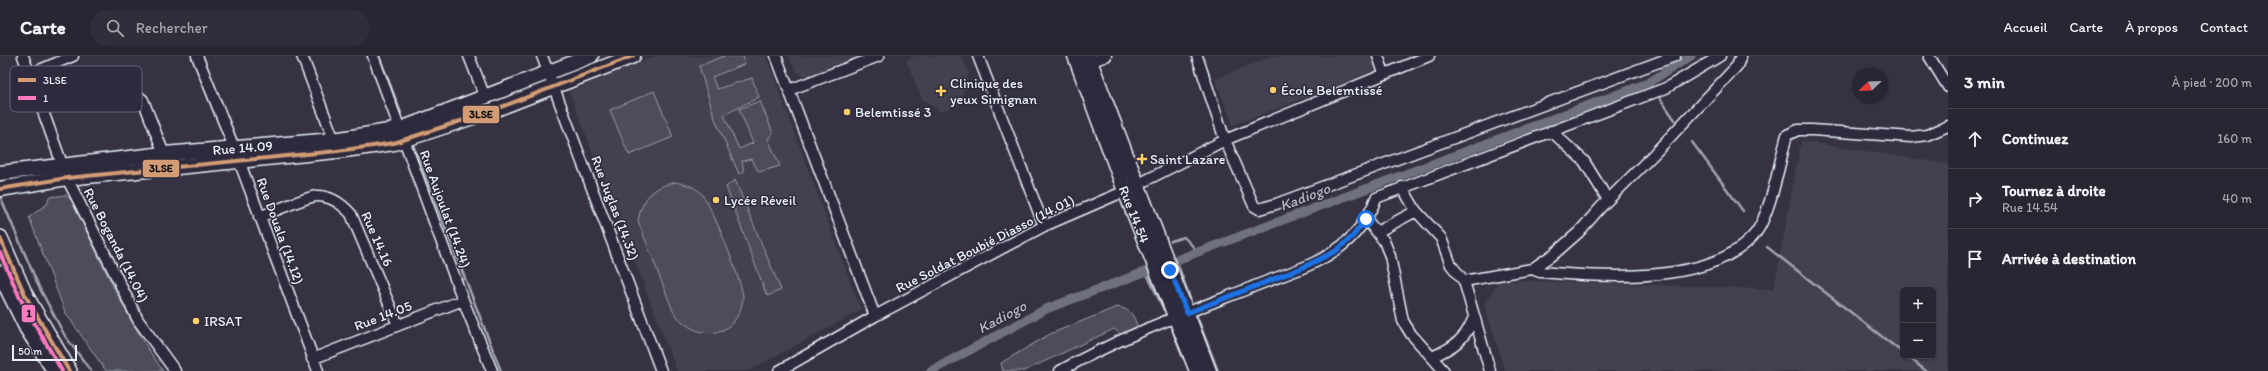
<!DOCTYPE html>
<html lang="fr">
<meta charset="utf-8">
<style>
:root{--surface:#282633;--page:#302e3b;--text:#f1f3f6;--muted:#a5a5ac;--line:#44434e}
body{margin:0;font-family:Itim,sans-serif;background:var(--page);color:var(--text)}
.controls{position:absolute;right:12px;bottom:12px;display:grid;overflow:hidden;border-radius:6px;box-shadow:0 1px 3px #0004}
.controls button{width:36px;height:36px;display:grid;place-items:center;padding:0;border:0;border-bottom:1px solid var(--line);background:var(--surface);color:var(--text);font:20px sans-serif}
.compass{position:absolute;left:1852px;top:12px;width:36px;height:36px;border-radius:50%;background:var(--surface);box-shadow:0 1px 3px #0004;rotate:247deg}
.scale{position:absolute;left:12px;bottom:10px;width:65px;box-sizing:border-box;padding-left:4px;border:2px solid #e8f1f8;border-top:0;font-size:11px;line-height:14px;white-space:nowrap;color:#e8f1f8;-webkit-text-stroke:3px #2f2a3d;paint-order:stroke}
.stop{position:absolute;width:12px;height:12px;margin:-9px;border:3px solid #1a73e8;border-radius:50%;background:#fff}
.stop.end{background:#1a73e8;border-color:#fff;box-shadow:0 1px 4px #0008}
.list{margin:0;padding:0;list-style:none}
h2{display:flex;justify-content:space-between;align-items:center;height:52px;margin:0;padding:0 16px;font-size:17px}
h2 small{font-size:13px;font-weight:400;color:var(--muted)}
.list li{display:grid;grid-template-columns:26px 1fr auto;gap:12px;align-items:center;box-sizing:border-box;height:60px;padding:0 16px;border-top:1px solid var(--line)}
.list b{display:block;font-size:15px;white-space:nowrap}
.list p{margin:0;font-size:13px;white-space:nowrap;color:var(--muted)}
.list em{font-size:13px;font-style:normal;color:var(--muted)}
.icon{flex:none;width:22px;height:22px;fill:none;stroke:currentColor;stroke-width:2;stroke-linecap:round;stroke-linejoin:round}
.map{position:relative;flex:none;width:1948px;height:315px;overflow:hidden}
header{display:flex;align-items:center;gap:24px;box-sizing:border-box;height:56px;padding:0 20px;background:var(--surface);border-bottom:1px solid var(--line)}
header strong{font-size:19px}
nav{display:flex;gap:22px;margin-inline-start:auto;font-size:14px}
.search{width:280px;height:36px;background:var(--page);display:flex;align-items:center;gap:10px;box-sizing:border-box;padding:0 14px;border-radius:22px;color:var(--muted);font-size:15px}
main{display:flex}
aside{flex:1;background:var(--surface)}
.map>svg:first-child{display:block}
.built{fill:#433f51;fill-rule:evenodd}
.green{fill:#4d4b5c;stroke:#9a9eaa}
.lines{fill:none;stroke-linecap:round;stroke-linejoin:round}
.stream{stroke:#a0a4af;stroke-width:2.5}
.canal{stroke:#70717f;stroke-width:9}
.street-casing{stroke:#e8f1f8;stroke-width:13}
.secondary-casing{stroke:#e8f1f8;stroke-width:17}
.primary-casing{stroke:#e8f1f8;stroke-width:18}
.street{stroke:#2f2a3d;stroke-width:10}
.secondary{stroke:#2f2a3d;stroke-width:14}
.primary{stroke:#2f2a3d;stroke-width:15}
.bus-1-casing{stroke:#2f2a3d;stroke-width:7}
.bus-2-casing{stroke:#2f2a3d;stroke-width:7}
.bus-1{stroke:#d39c74;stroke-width:4}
.bus-2{stroke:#fe7ac1;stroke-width:4}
.route{stroke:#1a73e8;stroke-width:5}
.poi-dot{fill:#ffd166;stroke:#2f2a3d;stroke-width:1.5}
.labels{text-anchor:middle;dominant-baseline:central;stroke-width:3;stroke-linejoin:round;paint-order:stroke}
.poi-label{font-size:14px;fill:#e8f1f8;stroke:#2f2a3d;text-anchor:start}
.street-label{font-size:14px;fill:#e8f1f8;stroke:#2f2a3d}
.water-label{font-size:15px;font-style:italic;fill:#b2b7c2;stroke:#2f2a3d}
.key{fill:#2f2a3d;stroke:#666675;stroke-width:1}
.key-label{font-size:11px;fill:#e8f1f8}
.line-badge{stroke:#2f2a3d;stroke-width:1.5}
.pale-badge-label{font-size:11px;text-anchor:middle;font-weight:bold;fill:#111}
</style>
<header>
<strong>Carte</strong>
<div class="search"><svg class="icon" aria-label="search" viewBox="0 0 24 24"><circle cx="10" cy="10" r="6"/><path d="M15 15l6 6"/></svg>Rechercher</div>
<nav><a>Accueil</a><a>Carte</a><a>À propos</a><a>Contact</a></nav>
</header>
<main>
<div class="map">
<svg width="1948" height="315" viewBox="0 0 1948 315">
<rect width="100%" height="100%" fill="#363244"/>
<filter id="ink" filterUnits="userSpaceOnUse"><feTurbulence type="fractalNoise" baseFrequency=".025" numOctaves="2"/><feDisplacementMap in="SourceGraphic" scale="8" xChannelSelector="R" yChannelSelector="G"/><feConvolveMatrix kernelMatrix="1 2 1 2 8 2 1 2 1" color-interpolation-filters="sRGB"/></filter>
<g filter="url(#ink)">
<path class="built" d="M655 0H766L861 254 748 315H677L569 35Z
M789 0H867L807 22 797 17Z
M915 0H961L969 15 960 48 941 56 922 43 906 4Z
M1272 0H1370L1376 15 1233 69 1215 23Z
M1801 85 1948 108V315H1505L1484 248 1500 224 1774 233ZM1903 234H1933V300H1903Z"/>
<path class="green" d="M724 0H743L745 8 712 21 717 33 752 22 759 41 724 59 739 93 753 87 739 53 760 45 773 77 768 83 780 110 759 116 751 103 742 105 744 116 739 118 715 63 699 10Z
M654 35 673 81 629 99 610 54Z
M735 124 781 234 767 240 726 131Z
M675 126C684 128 692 129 700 136 710 144 744 230 743 242 738 283 696 288 673 255L638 165C642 142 653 131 675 126Z
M66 139 72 145C100 203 126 263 163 315H106L65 256 29 161 47 148 49 141Z
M1117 251C1129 253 1134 258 1137 270L1132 276 1120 278 1114 273 1024 315H1003L1001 307 1050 278Z"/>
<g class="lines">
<path class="stream" d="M379 0 401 57
M1648 27 1654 34
M1657 38 1675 64
M412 86 501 315
M1692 86 1743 155
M0 140 39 231 65 280 91 315
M1171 185 1184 181 1199 197
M1767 191 1903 297
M1179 204 1178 209 1191 245
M1144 217 1148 220 1164 254
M1196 258 1218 315
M1173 275 1183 302
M1907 300 1926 315"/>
<path class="canal" d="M931 315 1046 253 1648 27 1691 0"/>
<g class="street-casing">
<path id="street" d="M23 0 67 122 138 264 175 315
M197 0 235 94 318 315
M302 0 334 84
M373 0 463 244 492 315
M469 0 485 41
M542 0 661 315
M776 0 875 260
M978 0 1044 170
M1197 0 1225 84 1254 150 1259 153 1276 148 1675 0
M1378 0 1384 17
M1929 0 1948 31
M1090 6 1106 0
M30 18 73 0
M789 34 879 0
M118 36 136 38 143 44 164 98
M1551 75 1584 105 1608 144
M1402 131 1416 155 1441 182 1451 209 1464 225 1490 315
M259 161C270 157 308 140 317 140 331 140 343 149 351 158L398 269
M1366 163 1384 185 1390 200 1403 265 1411 278 1444 315
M1377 176 1416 155
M1532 213 1540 216C1601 221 1710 230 1754 179 1770 161 1780 104 1787 79L1798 74H1812L1911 81 1927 79 1948 70
M1464 225 1532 213 1555 197 1579 176 1601 151 1654 98 1737 10 1741 0
M1432 301C1454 291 1465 284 1474 261
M312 303 463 244
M779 315 875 260 1044 170 1125 135 1225 84 1429 0
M1060 315C1120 281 1186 257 1250 232 1278 220 1311 212 1336 194 1354 182 1369 162 1376 142L1666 32 1720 0"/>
</g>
<g class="secondary-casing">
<g id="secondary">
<path id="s1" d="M1075 0 1125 135 1197 315"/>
<path d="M1088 0 1209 315"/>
<path id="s2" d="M0 117 164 98 334 84 401 73 591 0"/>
<path d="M0 133 67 122 337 95 394 87 491 55 633 0"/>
</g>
</g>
<g class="primary-casing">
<path id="primary" d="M0 182 25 239 69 315
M0 217 27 272 55 315"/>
</g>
<use href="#street" class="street"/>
<use href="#secondary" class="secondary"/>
<use href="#primary" class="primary"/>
<g class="bus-1-casing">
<path id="bus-1" d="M0 133 67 122 337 95 394 87 491 55 633 0
M0 182 25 239 69 315"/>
</g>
<g class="bus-2-casing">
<path id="bus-2" d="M0 197 20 242 62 315"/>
</g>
<use href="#bus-1" class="bus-1"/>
<use href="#bus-2" class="bus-2"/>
</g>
</g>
<g class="lines" filter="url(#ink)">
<path class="route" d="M1170 214 1187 257 1302 212 1336 195 1353 180 1366 163"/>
</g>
<g class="poi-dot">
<circle cx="1273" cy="34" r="4"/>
<path d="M939 29h4v4h4v4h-4v4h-4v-4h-4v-4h4z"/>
<circle cx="847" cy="56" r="4"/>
<path d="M1140 97h4v4h4v4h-4v4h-4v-4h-4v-4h4z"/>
<circle cx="716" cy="144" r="4"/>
<circle cx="196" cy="265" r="4"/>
</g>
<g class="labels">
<g class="poi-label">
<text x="950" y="27">Clinique des<tspan x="950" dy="16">yeux Simignan</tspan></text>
<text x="1281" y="34">École Belemtissé</text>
<text x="855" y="56">Belemtissé 3</text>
<text x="1150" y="103">Saint Lazare</text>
<text x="724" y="144">Lycée Réveil</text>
<text x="204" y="265">IRSAT</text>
</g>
<g class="street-label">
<text stroke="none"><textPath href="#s2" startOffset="244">Rue 14.09</textPath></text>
<text transform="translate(615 152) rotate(69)">Rue Juglas (14.32)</text>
<text transform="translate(445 153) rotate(70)">Rue Aujoulat (14.24)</text>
<text stroke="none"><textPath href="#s1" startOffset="169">Rue 14.54</textPath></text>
<text transform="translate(280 175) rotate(70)">Rue Douala (14.12)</text>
<text transform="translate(377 183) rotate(66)">Rue 14.16</text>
<text transform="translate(985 188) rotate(-27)">Rue Soldat Boubié Diasso (14.01)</text>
<text transform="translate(116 189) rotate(63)">Rue Boganda (14.04)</text>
<text transform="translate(383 260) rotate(-21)">Rue 14.05</text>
</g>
<g class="water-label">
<text transform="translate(1305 141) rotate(-21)">Kadiogo</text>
<text transform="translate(1002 261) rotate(-28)">Kadiogo</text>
</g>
</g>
<rect x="10" y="10" width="132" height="46" rx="6" class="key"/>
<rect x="18" y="22" width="18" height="4" fill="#d39c74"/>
<rect x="18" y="40" width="18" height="4" fill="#fe7ac1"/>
<g class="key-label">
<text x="43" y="28">3LSE</text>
<text x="43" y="46">1</text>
</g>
<g class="line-badge">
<rect x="462" y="49" width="38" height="19" rx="4" fill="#d39c74"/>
<rect x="142" y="103" width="38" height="19" rx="4" fill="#d39c74"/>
<rect x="21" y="248" width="15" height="19" rx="4" fill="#fe7ac1"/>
</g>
<g class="pale-badge-label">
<text x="481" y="62">3LSE</text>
<text x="161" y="116">3LSE</text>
<text x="29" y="261">1</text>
</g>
</svg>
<div class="controls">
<button>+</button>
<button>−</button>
</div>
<svg class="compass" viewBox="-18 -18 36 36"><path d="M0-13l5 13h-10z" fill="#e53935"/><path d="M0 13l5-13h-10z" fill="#a5a5ac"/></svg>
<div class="scale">50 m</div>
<div class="stop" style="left:1366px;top:163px"></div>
<div class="stop end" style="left:1170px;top:214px"></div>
</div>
<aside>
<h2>3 min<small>À pied · 200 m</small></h2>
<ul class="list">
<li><svg class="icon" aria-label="ahead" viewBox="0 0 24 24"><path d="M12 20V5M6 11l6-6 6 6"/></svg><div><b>Continuez</b></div><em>160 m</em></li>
<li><svg class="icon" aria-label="right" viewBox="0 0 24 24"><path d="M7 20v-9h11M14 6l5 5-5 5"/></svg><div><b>Tournez à droite</b><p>Rue 14.54</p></div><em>40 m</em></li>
<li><svg class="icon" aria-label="arrive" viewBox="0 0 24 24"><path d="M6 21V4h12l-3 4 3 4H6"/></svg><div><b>Arrivée à destination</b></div></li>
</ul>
</aside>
</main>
